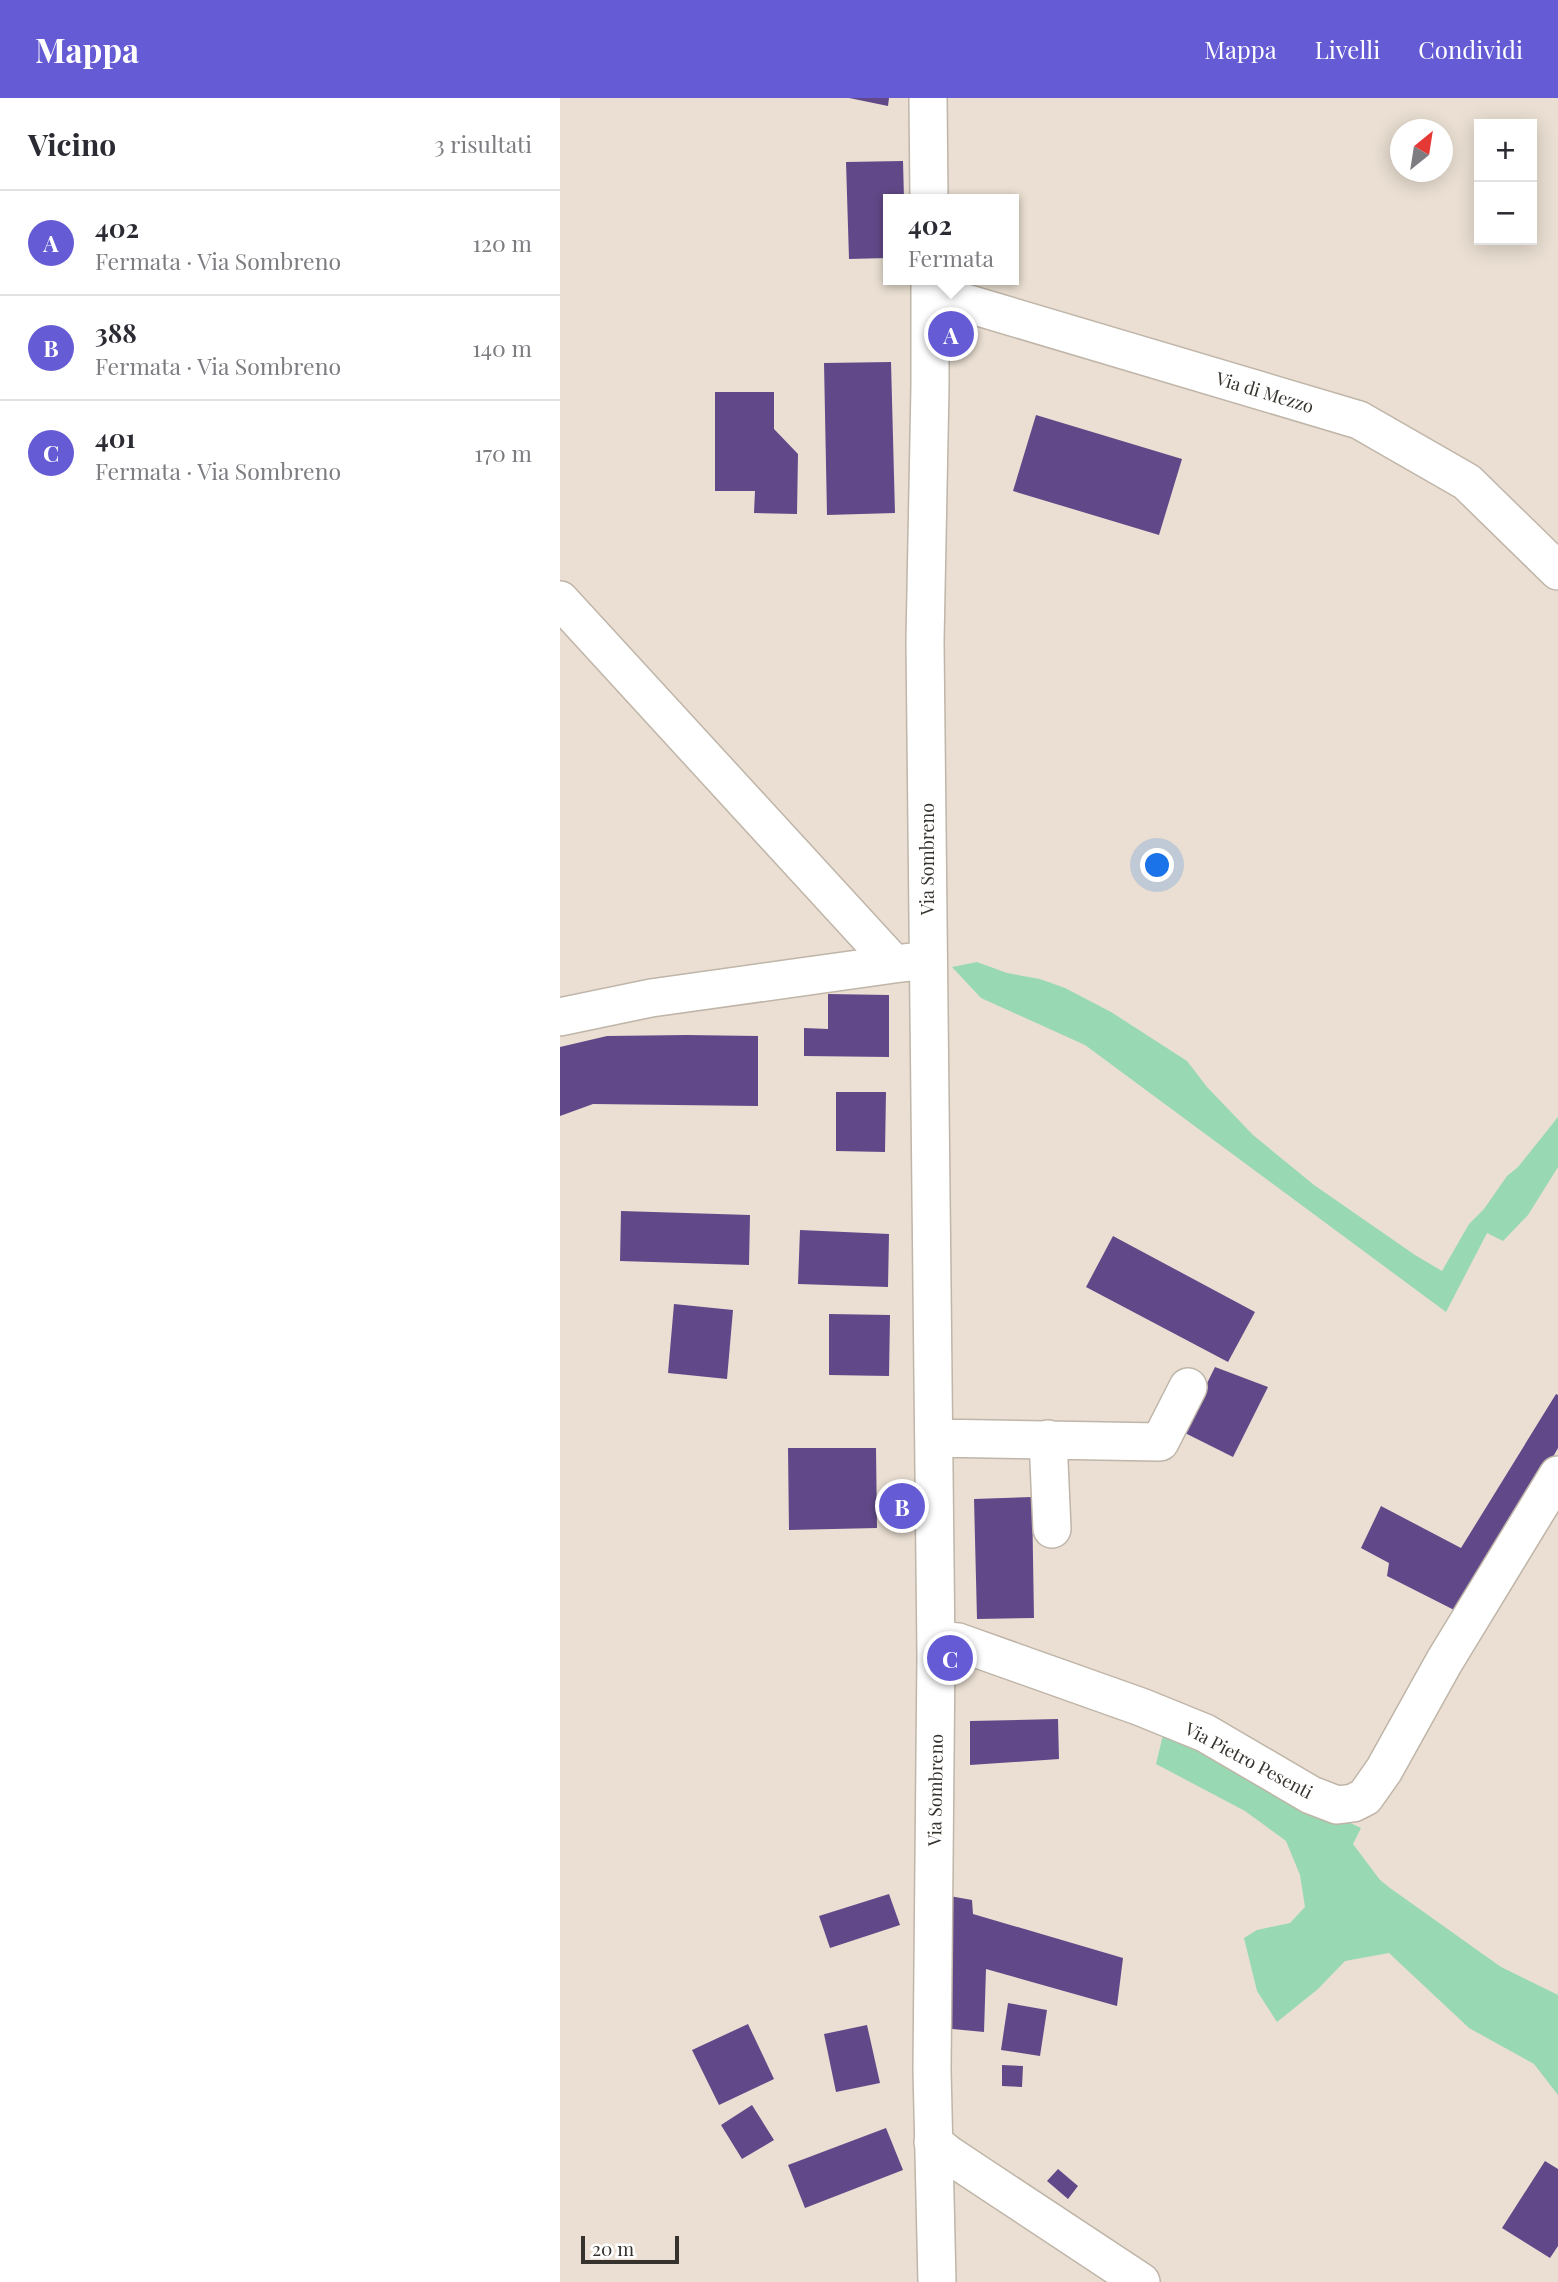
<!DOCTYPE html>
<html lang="it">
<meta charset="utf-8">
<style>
:root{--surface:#fff;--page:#f7f7f7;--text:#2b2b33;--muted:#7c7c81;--line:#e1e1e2;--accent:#655bd4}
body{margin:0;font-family:"Playfair Display",serif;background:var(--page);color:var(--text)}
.controls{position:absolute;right:21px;top:21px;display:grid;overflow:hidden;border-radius:0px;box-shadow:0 4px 18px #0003}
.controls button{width:63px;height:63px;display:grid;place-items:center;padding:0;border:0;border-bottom:2px solid var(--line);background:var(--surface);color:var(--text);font:35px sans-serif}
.compass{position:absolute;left:830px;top:21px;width:63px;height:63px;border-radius:50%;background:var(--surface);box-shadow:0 4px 18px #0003;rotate:30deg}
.scale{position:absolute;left:21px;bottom:18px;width:98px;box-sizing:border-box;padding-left:7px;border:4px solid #36322d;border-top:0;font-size:19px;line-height:24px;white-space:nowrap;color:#36322d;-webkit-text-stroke:5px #fff;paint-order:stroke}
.you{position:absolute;left:598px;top:768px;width:24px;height:24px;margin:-18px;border:5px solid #fff;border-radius:50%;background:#1a73e8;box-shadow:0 0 0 10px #1a73e833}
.badge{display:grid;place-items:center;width:46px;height:46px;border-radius:50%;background:var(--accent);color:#fff;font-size:23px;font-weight:700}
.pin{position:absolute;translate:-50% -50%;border:4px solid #fff;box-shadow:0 2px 7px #0006}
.popup{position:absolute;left:323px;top:96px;width:136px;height:91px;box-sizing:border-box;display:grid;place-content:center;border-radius:0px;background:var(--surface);filter:drop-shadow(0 2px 5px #0005);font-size:23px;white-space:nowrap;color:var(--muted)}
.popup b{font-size:26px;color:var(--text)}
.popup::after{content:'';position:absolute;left:50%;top:100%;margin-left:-14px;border:14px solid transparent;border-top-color:var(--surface)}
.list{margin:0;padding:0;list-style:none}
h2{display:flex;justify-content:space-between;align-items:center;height:91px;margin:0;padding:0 28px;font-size:30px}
h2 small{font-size:23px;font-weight:400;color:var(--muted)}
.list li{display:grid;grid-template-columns:46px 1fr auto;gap:21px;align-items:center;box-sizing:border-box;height:105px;padding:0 28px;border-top:2px solid var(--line)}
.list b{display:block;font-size:26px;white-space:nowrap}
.list p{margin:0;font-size:23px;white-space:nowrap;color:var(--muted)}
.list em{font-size:23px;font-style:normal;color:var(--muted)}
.map{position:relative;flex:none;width:998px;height:2184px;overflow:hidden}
header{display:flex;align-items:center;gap:42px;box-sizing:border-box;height:98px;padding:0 35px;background:var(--accent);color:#fff}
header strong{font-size:33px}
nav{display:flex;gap:38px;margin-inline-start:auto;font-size:24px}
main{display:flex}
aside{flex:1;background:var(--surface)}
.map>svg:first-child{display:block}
.green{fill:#98d9b4}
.building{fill:#614989}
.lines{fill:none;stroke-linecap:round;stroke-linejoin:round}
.minor-casing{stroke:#bfb5a8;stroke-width:40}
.minor{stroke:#fff;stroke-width:37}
.labels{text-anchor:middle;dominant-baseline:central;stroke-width:7;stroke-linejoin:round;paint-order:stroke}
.street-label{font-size:18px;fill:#36322d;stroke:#fff}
</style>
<header>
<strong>Mappa</strong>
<nav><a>Mappa</a><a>Livelli</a><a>Condividi</a></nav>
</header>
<main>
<aside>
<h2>Vicino<small>3 risultati</small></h2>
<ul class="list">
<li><span class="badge">A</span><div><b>402</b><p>Fermata · Via Sombreno</p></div><em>120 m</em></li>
<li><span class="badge">B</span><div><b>388</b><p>Fermata · Via Sombreno</p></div><em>140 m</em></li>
<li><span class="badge">C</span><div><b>401</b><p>Fermata · Via Sombreno</p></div><em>170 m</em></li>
</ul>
</aside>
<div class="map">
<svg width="998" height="2184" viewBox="0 0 998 2184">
<rect width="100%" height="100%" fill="#eadfd2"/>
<path class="green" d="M417 864 447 875 480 881 505 890 551 914 627 963 647 989 693 1037 754 1087 855 1157 882 1173 909 1126 924 1111 947 1078 958 1069 998 1019V1069L968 1117 943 1143 927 1135 886 1214 525 947 421 900 392 869Z
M603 1637 801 1730 793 1746 820 1782 830 1790 941 1869 998 1897V1997L974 1966 909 1930 829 1855 785 1863 758 1891 717 1924 697 1893 684 1840 697 1832 730 1825 745 1809 740 1777 726 1743 685 1713 596 1666Z"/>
<path class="building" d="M289 0H329L328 8Z
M343 63 344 101H328V160L289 161 286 64Z
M331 264 335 415 267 417 264 265Z
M155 294H214V331L238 356 237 416 194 415 195 393H155Z
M476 317 622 361 599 437 453 393Z
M268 896 329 897V959L244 958V930L268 931Z
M127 937 198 938V1008L33 1006 0 1018V949L47 938Z
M276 994H326L325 1054 276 1053Z
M61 1113 190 1117 189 1167 60 1163Z
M240 1132 329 1136 328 1189 238 1186Z
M553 1138 695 1214 668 1264 526 1189Z
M114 1206 173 1212 167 1281 108 1275Z
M269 1216 330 1217 329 1278 269 1277Z
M655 1269 708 1289 673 1359 623 1334Z
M996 1296 998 1297V1350L904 1517 827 1478 829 1465 801 1450 821 1408 901 1450Z
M228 1350H316L317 1430 229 1432Z
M472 1399 474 1520 417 1521 414 1401Z
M498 1621 499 1661 410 1667V1623Z
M329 1796 340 1827 270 1850 259 1818Z
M384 1797 412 1802 413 1816 563 1860 557 1908 426 1871 424 1934 382 1930Z
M448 1905 487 1912 480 1958 441 1952Z
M188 1926 214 1981 159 2007 132 1952Z
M307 1927 320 1985 276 1994 264 1936Z
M442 1967 463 1968 462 1989 442 1988Z
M192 2007 214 2042 182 2061 161 2027Z
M326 2030 343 2072 245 2110 228 2067Z
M985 2063 998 2071V2148L990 2160 942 2130Z
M498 2071 518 2088 508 2101 487 2083Z"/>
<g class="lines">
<g class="minor-casing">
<path id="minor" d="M368 0 369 101
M370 182V288L365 544 376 1557 372 1971 377 2184
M370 192 392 201 799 322 907 384 998 473
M0 502 334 866 368 862
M0 919 91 900 334 866
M374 1340 600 1344 628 1289
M488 1341 492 1431
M376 1542 398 1544 581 1609 645 1635 751 1697 777 1707 793 1705 805 1699 824 1672 884 1564 998 1377
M373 2044 389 2057 581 2184"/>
</g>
<use href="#minor" class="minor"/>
</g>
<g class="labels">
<g class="street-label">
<text transform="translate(705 294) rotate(17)">Via di Mezzo</text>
<text transform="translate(367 761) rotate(-90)">Via Sombreno</text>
<text transform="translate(689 1662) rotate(28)">Via Pietro Pesenti</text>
<text transform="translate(375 1692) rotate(-89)">Via Sombreno</text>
</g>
</g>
</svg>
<div class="controls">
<button>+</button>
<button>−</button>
</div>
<svg class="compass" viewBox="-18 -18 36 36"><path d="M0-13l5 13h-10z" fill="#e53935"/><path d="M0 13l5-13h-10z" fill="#7c7c81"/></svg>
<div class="scale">20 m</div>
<div class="you"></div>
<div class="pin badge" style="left:391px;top:236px">A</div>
<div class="popup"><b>402</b>Fermata</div>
<div class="pin badge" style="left:342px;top:1408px">B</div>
<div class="pin badge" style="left:390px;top:1560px">C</div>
</div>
</main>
